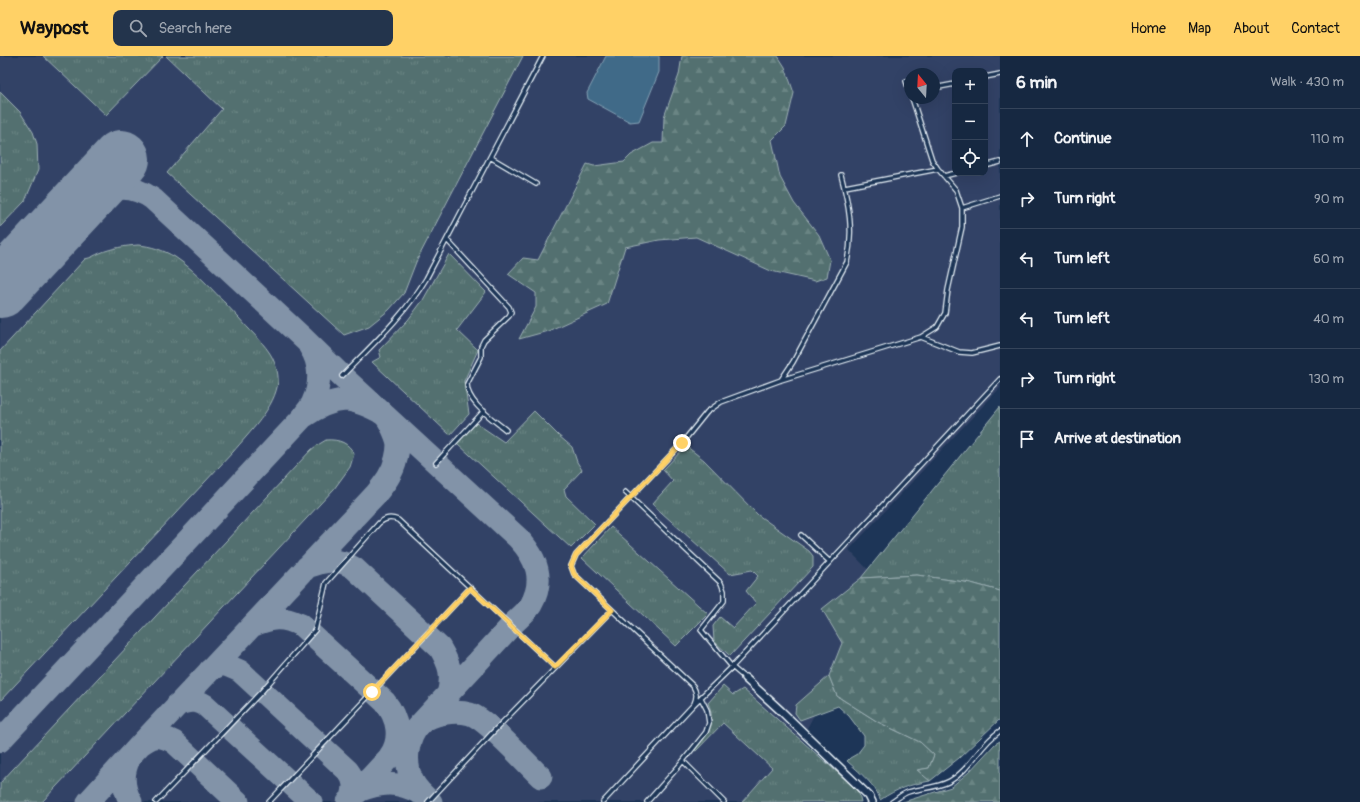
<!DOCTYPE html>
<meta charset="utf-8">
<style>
:root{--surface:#162841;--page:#23344c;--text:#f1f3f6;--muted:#9ea6b1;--line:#35445a;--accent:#ffd166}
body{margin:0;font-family:Pangolin,sans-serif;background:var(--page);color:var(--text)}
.controls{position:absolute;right:12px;top:12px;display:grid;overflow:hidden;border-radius:8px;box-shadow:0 4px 16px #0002}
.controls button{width:36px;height:36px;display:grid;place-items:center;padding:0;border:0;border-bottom:1px solid var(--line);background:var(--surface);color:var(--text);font:20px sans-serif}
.compass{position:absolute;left:904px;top:12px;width:36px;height:36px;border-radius:50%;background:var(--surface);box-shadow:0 4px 16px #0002;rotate:342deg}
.stop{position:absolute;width:12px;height:12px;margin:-9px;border:3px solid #ffd166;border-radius:50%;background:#fff}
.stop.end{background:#ffd166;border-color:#fff;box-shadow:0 1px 4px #0008}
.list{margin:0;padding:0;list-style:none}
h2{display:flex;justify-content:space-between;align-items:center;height:52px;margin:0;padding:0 16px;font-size:17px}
h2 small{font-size:13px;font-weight:400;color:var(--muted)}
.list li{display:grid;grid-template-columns:26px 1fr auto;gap:12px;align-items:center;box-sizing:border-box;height:60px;padding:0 16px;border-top:1px solid var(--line)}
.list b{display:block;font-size:15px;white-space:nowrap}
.list em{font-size:13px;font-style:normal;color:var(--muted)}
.icon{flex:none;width:22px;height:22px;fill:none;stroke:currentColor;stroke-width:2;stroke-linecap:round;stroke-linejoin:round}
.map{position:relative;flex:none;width:1000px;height:746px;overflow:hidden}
header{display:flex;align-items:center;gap:24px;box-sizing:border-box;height:56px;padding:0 20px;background:var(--accent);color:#111}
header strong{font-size:19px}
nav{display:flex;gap:22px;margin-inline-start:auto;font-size:14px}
.search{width:280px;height:36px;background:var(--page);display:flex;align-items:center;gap:10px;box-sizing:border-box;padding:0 14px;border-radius:8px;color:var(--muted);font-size:15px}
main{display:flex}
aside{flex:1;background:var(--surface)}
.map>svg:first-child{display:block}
.built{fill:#334366;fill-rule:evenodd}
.grass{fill:url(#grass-tufts);stroke:#9db0b4}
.forest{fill:url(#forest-firs);stroke:#9db0b4}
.water{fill:#416b88;stroke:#84a1b5}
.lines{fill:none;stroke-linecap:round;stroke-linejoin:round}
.taxiway{stroke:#8293a8;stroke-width:23}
.runway{stroke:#8293a8;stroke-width:58}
.lane-casing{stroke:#e8f1f8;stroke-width:6}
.street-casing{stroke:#e8f1f8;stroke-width:10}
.lane{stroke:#1d3557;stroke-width:3.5}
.street{stroke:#1d3557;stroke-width:7}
.route{stroke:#ffd166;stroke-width:5}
</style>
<header>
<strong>Waypost</strong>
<div class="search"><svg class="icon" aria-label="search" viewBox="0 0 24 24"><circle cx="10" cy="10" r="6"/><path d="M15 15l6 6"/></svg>Search here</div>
<nav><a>Home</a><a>Map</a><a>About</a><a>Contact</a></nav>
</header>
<main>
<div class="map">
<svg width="1000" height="746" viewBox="0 0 1000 746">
<defs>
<pattern id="grass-tufts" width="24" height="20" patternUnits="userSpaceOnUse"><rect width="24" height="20" fill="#52706f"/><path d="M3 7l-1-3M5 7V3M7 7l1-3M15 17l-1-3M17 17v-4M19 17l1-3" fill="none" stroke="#6b8584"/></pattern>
<pattern id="forest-firs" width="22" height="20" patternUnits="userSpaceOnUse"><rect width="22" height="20" fill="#52706f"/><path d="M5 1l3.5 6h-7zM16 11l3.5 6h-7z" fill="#6b8584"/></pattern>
</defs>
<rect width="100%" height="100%" fill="#1d3557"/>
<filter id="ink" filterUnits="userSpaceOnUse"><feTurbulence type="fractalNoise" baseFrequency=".025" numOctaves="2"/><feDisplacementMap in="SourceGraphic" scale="8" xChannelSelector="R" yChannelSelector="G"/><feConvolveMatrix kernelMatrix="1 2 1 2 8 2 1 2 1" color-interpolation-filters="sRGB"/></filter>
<g filter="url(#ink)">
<path class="built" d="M0 0H1000V332L948 387 849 494 883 529 805 676 802 697 853 746H0ZM955 15H985V117H955ZM910 18H934V42H910Z"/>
<path class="grass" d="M43 0H163L106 59Z
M166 0H523L416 206 404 237 389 254 369 270 344 279 167 117 222 53Z
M0 36 20 56 33 76 37 88 38 114 25 145 0 171Z
M138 189C151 190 163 194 175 201 199 217 219 241 239 262 249 274 261 284 269 296 274 303 279 317 278 325 276 351 248 378 233 396L0 645V295L85 203C91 202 95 199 100 197 112 192 125 190 138 189Z
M449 198 486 236 457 274 478 294 464 325 469 358 450 379 372 306 381 301 379 294 408 264 423 244Z
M1000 351V535L971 527 917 519 861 522Z
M534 355 559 380 572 391 577 406 582 414 564 433 566 440 595 468 571 492 457 387 476 367 504 386Z
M326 384C339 383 349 387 354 398L350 411 334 433 42 746H0V727L311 394 316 390Z
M686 390 704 404 758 459 809 495 813 500V511L730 600 714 585 713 570 720 561 733 572 756 547 746 535 758 520 752 514 730 518 652 448 673 425 663 414Z
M611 471 708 558 676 590 582 502Z
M829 620 837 640 878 666 920 686 934 699 929 712 918 714 930 725C909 729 898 732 880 744 878 731 857 714 847 705L850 702 857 698 864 689V680L849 660 838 650 800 664 795 657 796 649Z
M723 630 733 639 743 633 846 724 859 737 861 746H742L772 712 723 667 696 695 694 694C706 678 717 667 708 647Z"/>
<path class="forest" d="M682 0H778L785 11 794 37 786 70 772 84 780 121 794 147 819 179 830 204 827 221 815 225 771 215 696 181 659 184 625 191 607 248 548 275 519 283 536 251V237L508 218 523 202 538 204 587 108 594 110 624 106 631 99 653 87H663L664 61 679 19Z
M917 519 971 527 1000 535V663L959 702 930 725 917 714 929 712 934 699 920 686 878 666 837 640 829 620 842 587 822 553 861 522Z
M1000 685V746H903L951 731 969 716 995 688Z"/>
<path class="water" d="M606 0H659V16L639 65 630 66 588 43 587 37Z"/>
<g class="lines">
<path class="taxiway" d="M76 152C103 135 124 122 153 143L304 283 342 320 518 482C537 502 545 524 531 549 526 557 517 563 511 570L348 746
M307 511C325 505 336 501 354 512L440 592C450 609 453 619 448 639
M252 570C272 561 282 560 301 569L385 646C398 662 402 683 390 700
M210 614 220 609H226L240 615 348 715C355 724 355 731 352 741
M177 649C187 645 196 643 205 649L311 746
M0 685 303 361
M140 689C153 679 159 678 174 686L238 746
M130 701C122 716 122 731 131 746
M358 736V735C382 726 397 725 420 737
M88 746 140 689 376 438C384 428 393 417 396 403 397 399 398 392 398 388 397 381 389 362 383 358 375 352 355 344 345 344 329 345 316 352 303 361 306 356 311 351 313 346 321 329 321 307 310 291
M431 746C424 740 417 734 413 726 404 708 406 683 420 668 431 657 456 654 470 658 487 663 526 707 541 721"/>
<path class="runway" d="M0 233 121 103"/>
<g class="lane-casing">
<path id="lane" d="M985 21 1000 18
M906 25 910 37
M934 32 955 28
M912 42 932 104 938 113 956 134 962 152V171L948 234 945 257 937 271 921 281
M490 101 536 128
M985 110 1000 106
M944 120 956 117
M845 131 938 113
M962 152 1000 140
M447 184 509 251 511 256 509 260 484 284 481 290V301L467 328C467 347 493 363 506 374
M342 320C372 289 404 260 426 223L543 0
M781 324 793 306 847 206C854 175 849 149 841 119
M436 407 484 355
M625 436 721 527 724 535V545L701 574 732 611 745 622
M801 479 830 506
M694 648C697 641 697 637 693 630L574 518 571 510 576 499 682 387 707 356 721 346 781 324 921 281 959 296 972 297 1000 290
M683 705 724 746
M156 746 262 635 315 574 326 527 379 467C386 462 390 461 398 464L555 611
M269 746 470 532
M428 746 494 675 612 554
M603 746 694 648 732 611 1000 323
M647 746 679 710 706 676 709 667 707 654 701 642
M892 746C897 743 902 738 908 736 921 732 937 732 950 725 970 714 980 688 1000 675"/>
</g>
<g class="street-casing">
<path id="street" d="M745 622 781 655 869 740 872 746"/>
</g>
<use href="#lane" class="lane"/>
<use href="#street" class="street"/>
</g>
</g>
<g class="lines" filter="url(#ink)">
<path class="route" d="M372 636 470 532 555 611 612 554 574 518 571 510 576 499 682 387"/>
</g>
</svg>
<div class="controls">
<button>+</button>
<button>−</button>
<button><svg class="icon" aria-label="locate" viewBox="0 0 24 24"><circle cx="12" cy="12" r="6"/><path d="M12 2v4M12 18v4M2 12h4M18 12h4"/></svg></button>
</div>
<svg class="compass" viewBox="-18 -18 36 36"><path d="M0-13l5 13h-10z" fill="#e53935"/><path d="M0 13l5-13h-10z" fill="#9ea6b1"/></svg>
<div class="stop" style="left:372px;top:636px"></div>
<div class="stop end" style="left:682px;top:387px"></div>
</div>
<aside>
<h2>6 min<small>Walk · 430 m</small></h2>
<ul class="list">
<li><svg class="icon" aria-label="ahead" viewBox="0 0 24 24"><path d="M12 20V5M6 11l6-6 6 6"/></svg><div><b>Continue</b></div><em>110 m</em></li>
<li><svg class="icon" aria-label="right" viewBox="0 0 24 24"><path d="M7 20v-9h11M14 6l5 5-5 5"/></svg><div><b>Turn right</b></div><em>90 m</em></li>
<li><svg class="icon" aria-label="left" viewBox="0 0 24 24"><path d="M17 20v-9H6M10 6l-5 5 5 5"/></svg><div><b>Turn left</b></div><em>60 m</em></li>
<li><svg class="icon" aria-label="left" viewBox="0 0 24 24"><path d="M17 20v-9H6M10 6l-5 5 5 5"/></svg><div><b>Turn left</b></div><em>40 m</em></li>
<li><svg class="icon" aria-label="right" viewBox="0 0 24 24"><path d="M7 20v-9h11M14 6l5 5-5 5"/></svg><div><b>Turn right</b></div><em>130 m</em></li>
<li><svg class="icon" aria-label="arrive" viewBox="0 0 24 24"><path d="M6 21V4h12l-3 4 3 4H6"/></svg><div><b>Arrive at destination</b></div></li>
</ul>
</aside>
</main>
